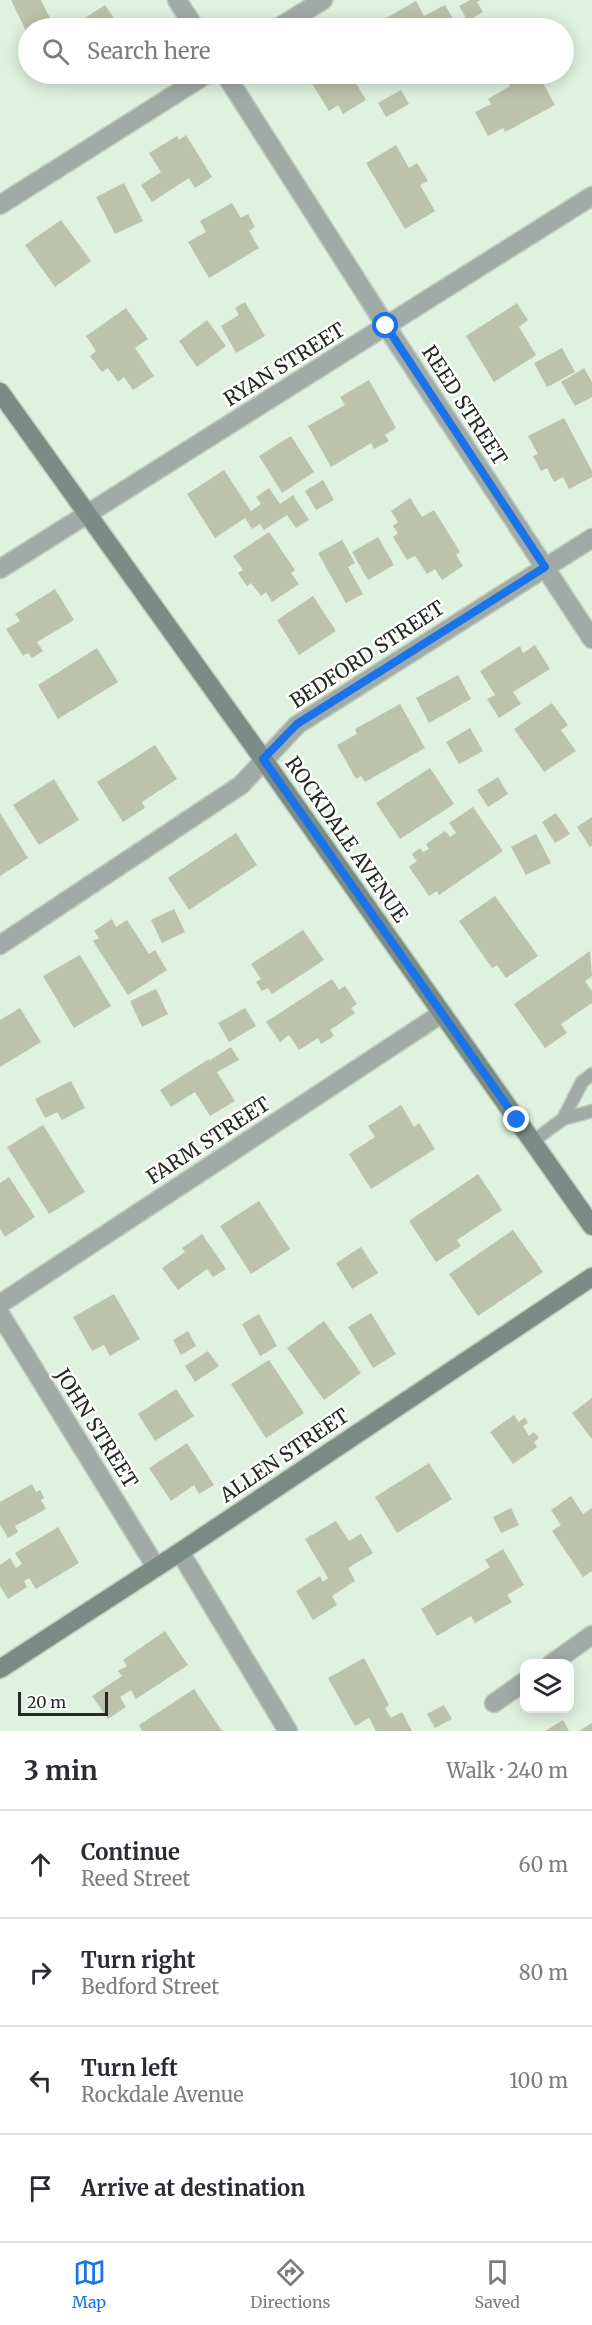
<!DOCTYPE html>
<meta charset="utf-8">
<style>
:root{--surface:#fff;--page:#f7f7f7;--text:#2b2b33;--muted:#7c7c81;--line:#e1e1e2;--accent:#1a73e8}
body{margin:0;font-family:Merriweather,serif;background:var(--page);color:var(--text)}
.controls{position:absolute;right:18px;bottom:18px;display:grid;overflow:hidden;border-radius:12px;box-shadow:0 3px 15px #0003}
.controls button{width:54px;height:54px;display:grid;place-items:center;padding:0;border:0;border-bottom:2px solid var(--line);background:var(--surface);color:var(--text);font:30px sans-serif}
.scale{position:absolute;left:18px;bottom:15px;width:90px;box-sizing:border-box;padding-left:6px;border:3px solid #232923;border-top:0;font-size:16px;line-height:21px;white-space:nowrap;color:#232923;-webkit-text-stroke:4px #fff;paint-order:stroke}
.stop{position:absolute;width:18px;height:18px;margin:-14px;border:4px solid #1a73e8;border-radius:50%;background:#fff}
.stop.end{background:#1a73e8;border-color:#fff;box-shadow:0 2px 6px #0008}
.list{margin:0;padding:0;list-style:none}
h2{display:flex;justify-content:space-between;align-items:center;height:78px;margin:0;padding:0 24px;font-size:26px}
h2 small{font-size:20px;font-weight:400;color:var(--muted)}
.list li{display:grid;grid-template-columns:39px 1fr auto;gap:18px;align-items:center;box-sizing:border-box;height:108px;padding:0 24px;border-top:2px solid var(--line)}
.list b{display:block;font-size:22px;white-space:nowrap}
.list p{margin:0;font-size:20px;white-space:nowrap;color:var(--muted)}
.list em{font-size:20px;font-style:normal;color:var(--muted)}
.icon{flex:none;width:33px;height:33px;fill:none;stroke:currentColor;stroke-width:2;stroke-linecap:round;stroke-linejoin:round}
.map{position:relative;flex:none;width:592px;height:1731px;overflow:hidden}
.search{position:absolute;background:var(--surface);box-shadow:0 3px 15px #0003;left:18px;right:18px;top:18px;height:66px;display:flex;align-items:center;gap:15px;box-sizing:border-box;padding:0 21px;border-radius:33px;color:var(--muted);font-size:22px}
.sheet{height:510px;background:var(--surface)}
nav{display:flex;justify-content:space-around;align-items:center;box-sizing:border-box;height:84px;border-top:2px solid var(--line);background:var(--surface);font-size:16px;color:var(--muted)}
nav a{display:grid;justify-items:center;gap:3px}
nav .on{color:var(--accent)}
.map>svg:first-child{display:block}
.building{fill:#bcc2ac}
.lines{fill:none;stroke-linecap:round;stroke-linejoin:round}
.lane-casing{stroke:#bdcdbd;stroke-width:15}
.street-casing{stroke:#bdcdbd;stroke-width:21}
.secondary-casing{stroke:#bdcdbd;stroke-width:21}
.lane{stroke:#a0aba7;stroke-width:12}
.street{stroke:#a0aba7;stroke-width:18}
.secondary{stroke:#7b8c86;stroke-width:18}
.route{stroke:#1a73e8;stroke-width:8}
.labels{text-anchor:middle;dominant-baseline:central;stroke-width:5;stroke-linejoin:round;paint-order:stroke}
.street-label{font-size:20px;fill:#232923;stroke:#fff}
</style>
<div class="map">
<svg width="592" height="1731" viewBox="0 0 592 1731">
<rect width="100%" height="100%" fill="#dff1df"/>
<path class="building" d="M11 0H41L55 28H28V35Z
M470 0H480L477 2 483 12 468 21 459 6Z
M416 1 424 16 445 5 458 28H382L379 22Z
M105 5 121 28H72L71 27Z
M564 38 573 54 564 59Z
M306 74H357L352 77 366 100 343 114 338 105 329 111Z
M507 74H538L555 105 505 132 503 128 488 136 475 112 491 104 488 99 510 86 504 75Z
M401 90 409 104 386 117 378 103Z
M186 135 212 177 195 188 189 178 152 202 141 185 161 172 149 153 177 136 179 140Z
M396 145 409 168 417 163 428 181 420 185 435 211 405 229 366 163Z
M124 183 143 221 115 234 96 197Z
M232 203 241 218 248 214 255 227 249 231 259 248 209 278 188 242 206 232 200 221Z
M61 220 91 261 55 287 25 245Z
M245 302 265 336 236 353 221 326 239 315 235 308Z
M517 303 528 320 519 327 536 355 494 382 466 336Z
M126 308 148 339 135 348 154 376 133 390 124 377 118 382 108 368 102 372 90 356 96 351 86 336Z
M207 320 226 346 197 367 179 341Z
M562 348 575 372 547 387 534 363Z
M584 368 592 382V397L575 406 561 382Z
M369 380 396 428 385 435 389 441 374 449 371 443 331 467 308 426 345 405 340 397Z
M564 418 592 471V477L569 489 563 477 554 482 547 468 541 471 533 456 538 454 528 436Z
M291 436 314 472 282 493 259 456Z
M224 470 251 511 261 504 256 497 269 488 280 504 293 495 309 520 296 528 287 515 264 530 260 524 252 529 245 518 215 538 187 494Z
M323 480 334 500 316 510 305 491Z
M410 498 422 517 434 510 460 552 456 555 463 566 442 580 435 569 427 574 415 556 407 560 393 537 398 533 393 526 398 522 391 511Z
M269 532 295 570 291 573 299 584 272 602 266 592 261 596 251 583 247 586 238 573 243 570 233 556Z
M378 537 394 565 368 580 352 552Z
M342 540 355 563 348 567 363 594 346 603 318 553Z
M55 589 74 620 37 642 43 651 32 658 28 653 23 656 6 629 20 621 15 614Z
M313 596 336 631 299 655 277 620Z
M535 645 550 669 513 692 521 704 499 718 487 699 495 695 480 671 520 646 523 653Z
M97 648 118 682 58 719 38 685Z
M458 675 471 699 429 723 416 698Z
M552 703 568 725 561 730 576 751 544 772 514 729Z
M400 704 425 748 365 782 361 776 356 779 337 745 357 734 355 729Z
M470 728 483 751 459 764 446 742Z
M155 745 177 779 142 802 145 808 123 822 97 782Z
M430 768 454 804 400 839 376 803Z
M498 777 508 794 488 807 477 790Z
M54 779 79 820 39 845 13 805Z
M473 807 503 851 439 895 437 891 429 896 409 867 417 861 412 854 420 848 423 852 429 849 426 844 445 831 450 837 456 833 449 823Z
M0 813 28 858 0 876Z
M556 813 570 834 555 843 542 822Z
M592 817V846L590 847 577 827Z
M236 833 257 865 189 910 168 878Z
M536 834 551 863 526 875 511 847Z
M495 896 538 956 506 978 497 965 492 968 459 921Z
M174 909 185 932 162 943 151 920Z
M112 919 116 927 127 920 149 954 155 950 167 970 128 995 93 941 99 938 94 931Z
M303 930 324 960 272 994 268 988 262 991 256 982 261 979 251 964Z
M590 951 592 976 585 981 592 991V1003L561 1024 567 1033 545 1048 514 1004Z
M80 955 111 1006 74 1028 43 976Z
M332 979 339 990 345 986 357 1004 351 1008 355 1013 330 1030 334 1036 321 1044 318 1038 299 1050 289 1035 280 1042 266 1022Z
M156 989 168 1014 142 1027 130 1001Z
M20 1008 41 1042 0 1067V1020Z
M245 1008 256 1026 229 1042 218 1023Z
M231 1047 239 1060 217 1072 235 1101 210 1116 195 1092 171 1107 160 1090 209 1059 213 1065 210 1060Z
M71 1081 85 1108 62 1120 57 1112 45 1118 35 1099Z
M401 1105 414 1127 419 1123 435 1149 371 1189 349 1154 375 1137 368 1126Z
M43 1125 85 1192 49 1214 7 1147Z
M478 1174 502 1210 457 1240 461 1246 436 1262 409 1221Z
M9 1177 35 1217 5 1237 0 1229V1183Z
M259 1201 290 1249 251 1274 220 1226Z
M513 1230 543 1272 478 1316 449 1274Z
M202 1234 226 1269 213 1277 207 1269 178 1290 162 1268 185 1252 182 1248Z
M361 1247 378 1273 352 1289 336 1263Z
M114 1294 140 1339 110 1356 104 1345 92 1351 73 1317Z
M371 1313 396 1354 373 1368 348 1327Z
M259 1314 277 1346 260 1356 242 1324Z
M324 1321 361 1373 324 1400 287 1348Z
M188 1331 196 1346 181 1355 173 1340Z
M208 1351 219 1366 195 1382 185 1366Z
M269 1360 304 1413 266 1438 231 1384Z
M176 1389 194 1416 155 1441 138 1414Z
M592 1398V1439L572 1413Z
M514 1415 519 1422 525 1417 528 1423 523 1426 529 1436 534 1432 539 1438 534 1442 537 1447 513 1464 490 1432Z
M187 1443 214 1485 199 1494 194 1485 171 1501 149 1468Z
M429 1463 452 1499 397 1533 375 1497Z
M32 1484 36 1492 40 1490 44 1498 41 1500 46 1509 15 1526 18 1532 8 1538 0 1524V1502Z
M571 1496 583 1514 592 1508V1571L583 1577 552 1531 561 1525 551 1510Z
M511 1508 519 1525 501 1533 493 1517Z
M336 1521 349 1541 361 1534 373 1553 348 1568 355 1581 332 1596 337 1605 313 1620 296 1591 320 1576 323 1582 328 1578 305 1539Z
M58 1527 79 1563 36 1589 29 1578 24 1581 27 1587 8 1599 0 1586V1565L10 1558 16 1568 22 1564 15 1553Z
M503 1549 524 1585 507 1595 512 1602 475 1623 471 1616 437 1636 421 1609 490 1567 485 1560Z
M165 1631 188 1665 136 1699 131 1690 120 1697 126 1707 108 1719 92 1696 122 1676 118 1671 127 1666 123 1660Z
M364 1658 389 1705 385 1708 391 1718 402 1712 412 1731H376L369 1718 355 1726 328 1678Z
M194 1689 222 1731H142L139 1725Z
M444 1705 452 1719 435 1728 427 1714Z
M563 1720 569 1731H545Z
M592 1723V1731H579Z"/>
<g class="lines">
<g class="lane-casing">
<path id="lane" d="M563 1119 582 1082 592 1074
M532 1142 563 1119 592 1111"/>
</g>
<g class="street-casing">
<path id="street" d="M177 0 195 28
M278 28 323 0
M225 74 386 326 592 639
M0 205 207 74
M0 569 592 196
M0 945 241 785 297 725 592 538
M0 1304 441 1014
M0 1314 156 1567
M180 1552 288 1731
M551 1664 592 1635
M494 1703 524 1682"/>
</g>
<g class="secondary-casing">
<path id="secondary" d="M0 392 263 759 592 1226
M0 1669 180 1552 592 1277"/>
</g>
<use href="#lane" class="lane"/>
<use href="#street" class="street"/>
<use href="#secondary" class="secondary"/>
</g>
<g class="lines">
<path class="route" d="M386 326 545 567 297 724 263 759 517 1120"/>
</g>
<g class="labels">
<g class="street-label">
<text transform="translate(284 364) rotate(-32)">RYAN STREET</text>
<text transform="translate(465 405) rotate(57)">REED STREET</text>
<text transform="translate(367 654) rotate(-33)">BEDFORD STREET</text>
<text transform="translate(347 839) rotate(55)">ROCKDALE AVENUE</text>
<text transform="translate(208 1140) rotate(-33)">FARM STREET</text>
<text transform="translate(97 1428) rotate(58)">JOHN STREET</text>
<text transform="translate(284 1455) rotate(-34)">ALLEN STREET</text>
</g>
</g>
</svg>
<div class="controls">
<button><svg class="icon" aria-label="layers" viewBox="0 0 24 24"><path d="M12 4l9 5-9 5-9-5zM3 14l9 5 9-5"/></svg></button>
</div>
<div class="scale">20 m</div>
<div class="stop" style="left:386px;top:326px"></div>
<div class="stop end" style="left:517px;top:1120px"></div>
<div class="search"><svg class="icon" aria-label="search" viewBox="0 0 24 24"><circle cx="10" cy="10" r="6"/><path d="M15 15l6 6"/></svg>Search here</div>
</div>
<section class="sheet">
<h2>3 min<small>Walk · 240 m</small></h2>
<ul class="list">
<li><svg class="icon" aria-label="ahead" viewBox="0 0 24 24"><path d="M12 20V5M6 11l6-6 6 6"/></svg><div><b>Continue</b><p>Reed Street</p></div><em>60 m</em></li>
<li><svg class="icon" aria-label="right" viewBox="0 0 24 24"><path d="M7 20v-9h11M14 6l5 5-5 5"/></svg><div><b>Turn right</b><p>Bedford Street</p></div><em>80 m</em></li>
<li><svg class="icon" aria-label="left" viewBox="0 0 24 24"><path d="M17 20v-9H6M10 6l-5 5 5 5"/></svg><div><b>Turn left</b><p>Rockdale Avenue</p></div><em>100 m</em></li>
<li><svg class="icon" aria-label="arrive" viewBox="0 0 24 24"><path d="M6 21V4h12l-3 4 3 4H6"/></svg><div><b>Arrive at destination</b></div></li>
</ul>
</section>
<nav>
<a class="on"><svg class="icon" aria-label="map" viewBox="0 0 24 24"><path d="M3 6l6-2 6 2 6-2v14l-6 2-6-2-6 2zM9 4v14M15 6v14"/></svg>Map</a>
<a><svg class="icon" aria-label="directions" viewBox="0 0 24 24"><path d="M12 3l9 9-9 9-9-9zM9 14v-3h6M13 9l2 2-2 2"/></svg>Directions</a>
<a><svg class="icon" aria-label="saved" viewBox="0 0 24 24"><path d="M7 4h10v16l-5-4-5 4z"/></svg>Saved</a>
</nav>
